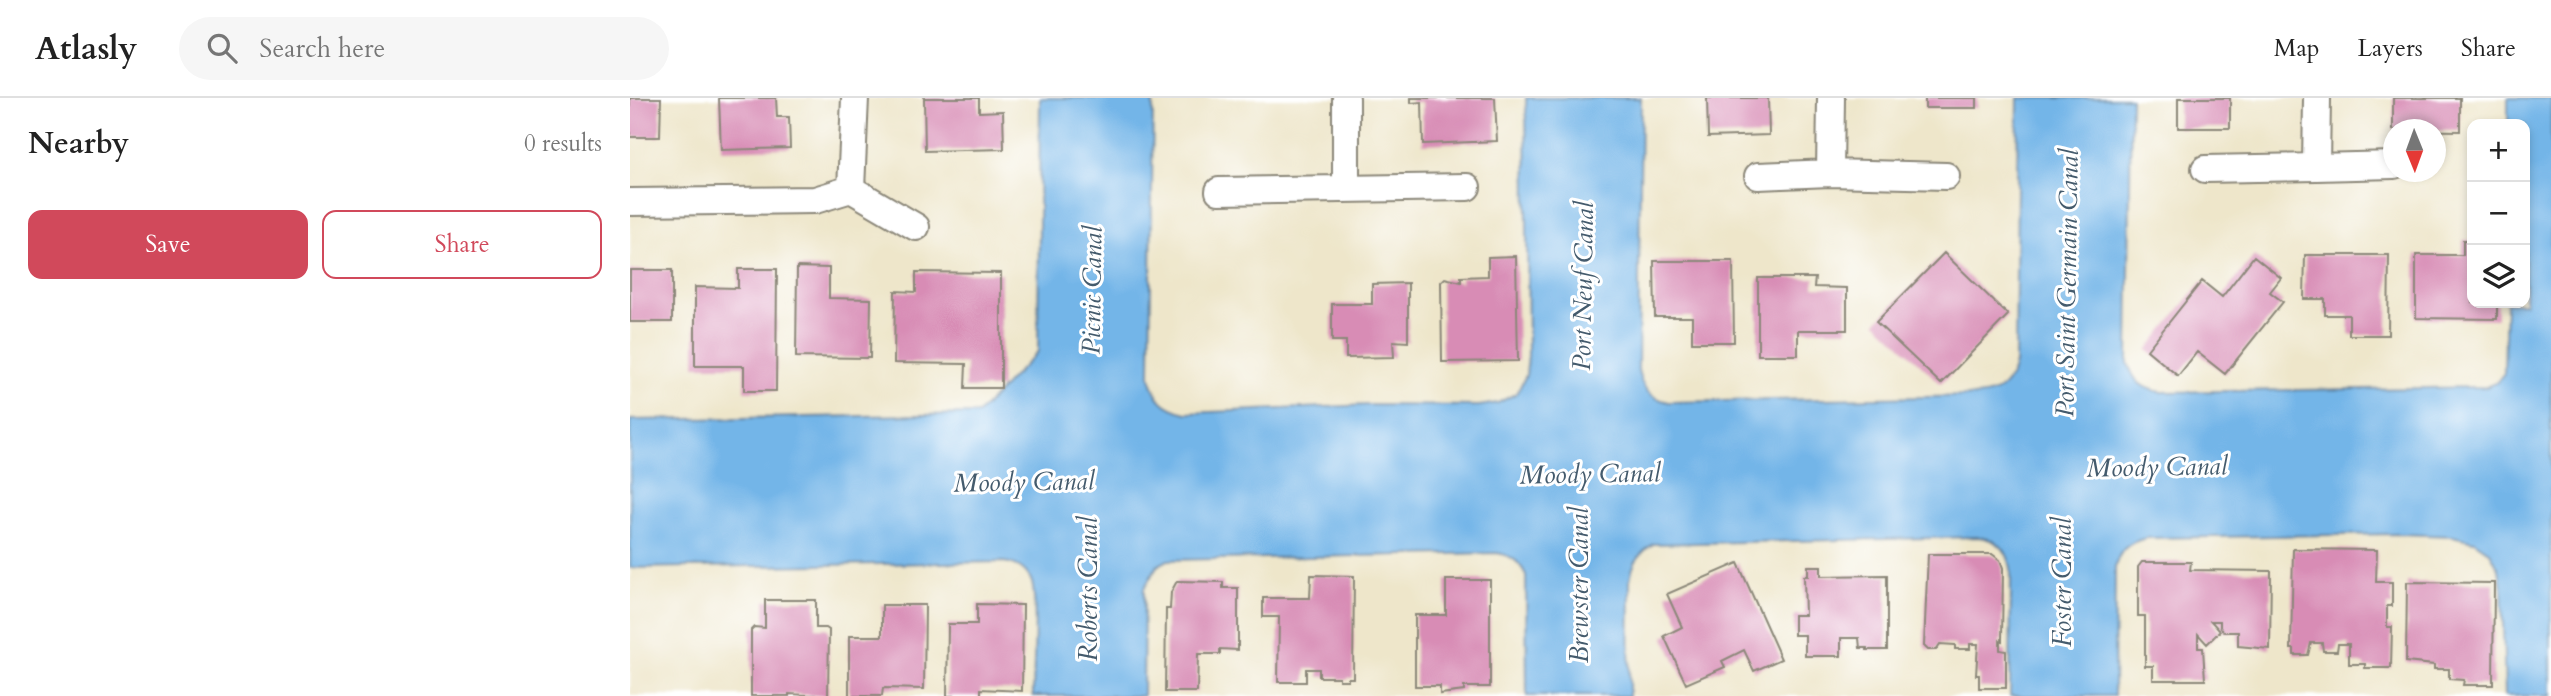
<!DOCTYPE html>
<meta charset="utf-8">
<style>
:root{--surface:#fff;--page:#f6f6f6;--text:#222;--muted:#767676;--line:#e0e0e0;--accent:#d1495b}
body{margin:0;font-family:Cardo,serif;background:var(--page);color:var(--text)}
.controls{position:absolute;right:21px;top:21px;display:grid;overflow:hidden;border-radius:14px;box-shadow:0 4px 10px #0003}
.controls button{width:63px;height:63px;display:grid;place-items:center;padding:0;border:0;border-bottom:2px solid var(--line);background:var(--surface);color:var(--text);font:35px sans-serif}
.compass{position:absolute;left:1753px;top:21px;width:63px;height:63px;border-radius:50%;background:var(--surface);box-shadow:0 4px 10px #0003;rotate:179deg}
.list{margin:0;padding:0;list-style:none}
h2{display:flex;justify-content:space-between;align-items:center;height:91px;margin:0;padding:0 28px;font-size:30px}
h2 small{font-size:23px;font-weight:400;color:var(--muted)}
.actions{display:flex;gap:14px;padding:21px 28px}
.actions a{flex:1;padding:16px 0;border:2px solid var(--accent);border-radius:14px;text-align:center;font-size:24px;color:var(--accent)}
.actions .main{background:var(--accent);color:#fff}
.icon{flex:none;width:38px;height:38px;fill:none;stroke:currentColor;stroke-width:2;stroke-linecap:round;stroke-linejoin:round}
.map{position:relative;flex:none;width:1921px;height:598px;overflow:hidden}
header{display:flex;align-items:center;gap:42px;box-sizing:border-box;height:98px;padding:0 35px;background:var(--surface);border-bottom:2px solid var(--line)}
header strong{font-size:33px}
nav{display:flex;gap:38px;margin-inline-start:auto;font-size:24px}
.search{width:490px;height:63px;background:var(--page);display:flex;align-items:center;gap:18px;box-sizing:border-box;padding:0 24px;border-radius:38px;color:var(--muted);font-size:26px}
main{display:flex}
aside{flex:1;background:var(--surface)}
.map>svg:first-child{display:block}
.water{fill:#73b5e8;stroke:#4f708a;stroke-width:2}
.building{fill:#d88cb5}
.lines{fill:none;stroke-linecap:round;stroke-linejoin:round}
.street-casing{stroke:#8c887a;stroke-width:30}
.street{stroke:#fff;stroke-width:26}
.labels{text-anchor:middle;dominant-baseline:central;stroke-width:6;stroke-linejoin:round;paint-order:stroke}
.water-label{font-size:26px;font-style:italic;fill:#445b6d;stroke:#fff}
</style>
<header>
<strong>Atlasly</strong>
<div class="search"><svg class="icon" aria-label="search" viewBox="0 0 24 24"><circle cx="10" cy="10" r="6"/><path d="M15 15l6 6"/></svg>Search here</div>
<nav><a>Map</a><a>Layers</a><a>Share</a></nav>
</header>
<main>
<aside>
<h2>Nearby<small>0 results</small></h2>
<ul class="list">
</ul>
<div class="actions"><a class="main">Save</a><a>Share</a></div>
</aside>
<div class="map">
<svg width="1921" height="598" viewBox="0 0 1921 598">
<rect width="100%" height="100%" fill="#fff"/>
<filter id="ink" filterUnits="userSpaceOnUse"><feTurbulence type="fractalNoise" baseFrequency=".0143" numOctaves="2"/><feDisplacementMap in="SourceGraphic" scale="14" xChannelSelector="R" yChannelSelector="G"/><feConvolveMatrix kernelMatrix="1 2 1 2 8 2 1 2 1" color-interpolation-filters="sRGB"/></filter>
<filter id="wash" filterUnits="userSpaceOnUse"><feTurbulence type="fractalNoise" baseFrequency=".00686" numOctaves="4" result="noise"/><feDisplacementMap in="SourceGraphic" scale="28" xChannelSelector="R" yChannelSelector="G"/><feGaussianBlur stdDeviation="1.57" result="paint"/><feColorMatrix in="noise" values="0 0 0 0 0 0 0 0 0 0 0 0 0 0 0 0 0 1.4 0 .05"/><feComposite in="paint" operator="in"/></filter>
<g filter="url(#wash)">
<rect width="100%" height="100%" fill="#eee6ca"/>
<path class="water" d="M410 0H523L520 279C526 301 534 310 557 315L739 307 849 308 868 305 887 295 896 277 898 257 896 0H1011L1008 272C1012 291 1020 300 1039 304L1347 298C1370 296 1380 287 1385 265L1388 0H1501L1498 265C1504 284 1512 291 1532 294L1856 289 1866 285 1874 275 1876 205H1895V26H1878V0H1921V598H1875L1872 490 1869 471 1860 454 1844 443 1822 438 1770 436 1517 440C1499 444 1489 451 1485 470L1484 598H1380L1381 470C1377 451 1369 442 1349 439L1023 446C1009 456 1003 464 1000 481L999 598H897L896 477C889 463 882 458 867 455L538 462 527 468 514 491 513 598H403C403 576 408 497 401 482 395 470 386 466 374 464L0 470V322L348 316 408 253Z"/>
<g id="blocks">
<path class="building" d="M0 0H31L30 39H0Z
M89 0H146L147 19H159L160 50 91 52Z
M294 0H349V14L373 13 374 51 295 53Z
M781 0H865L867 43 793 46 792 4 781 5Z
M1077 0H1138L1139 37 1078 39Z
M1295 0H1347V10H1295Z
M1548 0H1600V30H1548Z
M1763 0H1830V33L1763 32Z
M1833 142H1842V205H1867V221L1786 220V157H1833Z
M1314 155 1378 217 1311 286 1246 224Z
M1675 157H1759L1758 237H1719V217H1695V201H1674Z
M886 158 888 263 812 264 811 184 815 180 831 184V179L858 178V159Z
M1624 158 1651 180 1640 194 1653 204 1595 276 1567 254 1548 278 1517 252 1572 183 1592 199Z
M1024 163H1103L1104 244H1062V219H1025Z
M167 169 199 170V200L241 201 240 260 166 259Z
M108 171H147L146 293H114V268H65V189L108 190Z
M0 172H42V224H0Z
M286 174 371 175V290H335L336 266 264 265 265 193 286 194Z
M1128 180H1185L1184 189 1217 190V232H1168V257H1128Z
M778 185V244L763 243 764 259 716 260V243H702V206H742V186Z
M1663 451 1747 452 1746 484H1762V508H1757V529H1762L1761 570H1735V566H1719V546H1708L1707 553H1693L1692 545H1681L1678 557H1664V551H1661Z
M1298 456H1362L1370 462 1373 470 1372 543 1370 542V552L1376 553V590H1349V577H1346L1348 546H1340V551H1325V547L1310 546 1306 552H1298L1294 548Z
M1512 464H1561L1560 472 1641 473 1640 551 1608 548V534H1594L1590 529V523H1581L1590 533 1577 546 1568 536V550H1573L1575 582H1523V568H1515V518H1508V469Z
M1108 465 1151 561 1124 573 1114 552 1092 563 1095 569 1056 586 1034 538 1052 529 1037 496Z
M1178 468H1191V478L1257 477V552H1237V550H1230L1229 540H1211V558H1175V537H1164V517H1175L1174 478H1178Z
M681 477 724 478 723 580H718V582H709V579H689V571H676V584H648L649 519H633V500H680Z
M816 482H860V589H834V593L810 596V588H785V517H816Z
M547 483 593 484V490H608V552L590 551V556H568L567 594H535L536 511H540L541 494Z
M1777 484 1864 485 1863 587H1833L1834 582 1819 581V571H1804V567L1776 564Z
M135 502H186V530H196L199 532 198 598 159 596V598H121V532L124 529 135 530Z
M347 506 393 507 392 593 351 591V598H317L318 526H347Z
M252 507H295L294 591 253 590 252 598H219V538H252Z"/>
</g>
</g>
<g filter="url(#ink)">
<use href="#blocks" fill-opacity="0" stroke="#8c887a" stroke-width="2"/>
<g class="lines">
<g class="street-casing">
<path id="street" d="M1201 0 1200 75 1316 78
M1687 0 1686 69 1764 67
M1575 71 1686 69
M1128 78 1200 75
M221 91 225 0
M716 91V0
M589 93 837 89
M0 104 185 102 221 91 286 129"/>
</g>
<use href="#street" class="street"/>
</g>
</g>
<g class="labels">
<g class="water-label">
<text transform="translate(1437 185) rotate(-89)">Port Saint Germain Canal</text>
<text transform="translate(953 188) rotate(-89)">Port Neuf Canal</text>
<text transform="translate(462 192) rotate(-89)">Picnic Canal</text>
<text transform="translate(1527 369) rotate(-1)">Moody Canal</text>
<text transform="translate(960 376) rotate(-1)">Moody Canal</text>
<text transform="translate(394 384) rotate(-1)">Moody Canal</text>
<text transform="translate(1432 484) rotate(-90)">Foster Canal</text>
<text transform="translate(949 487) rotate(-90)">Brewster Canal</text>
<text transform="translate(458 491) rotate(-90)">Roberts Canal</text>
</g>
</g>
</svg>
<div class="controls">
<button>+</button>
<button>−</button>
<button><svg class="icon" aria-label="layers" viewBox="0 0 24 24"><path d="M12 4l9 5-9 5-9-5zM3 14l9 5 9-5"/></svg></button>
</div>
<svg class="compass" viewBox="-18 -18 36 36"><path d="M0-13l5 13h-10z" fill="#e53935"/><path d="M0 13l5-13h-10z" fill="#767676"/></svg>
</div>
</main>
